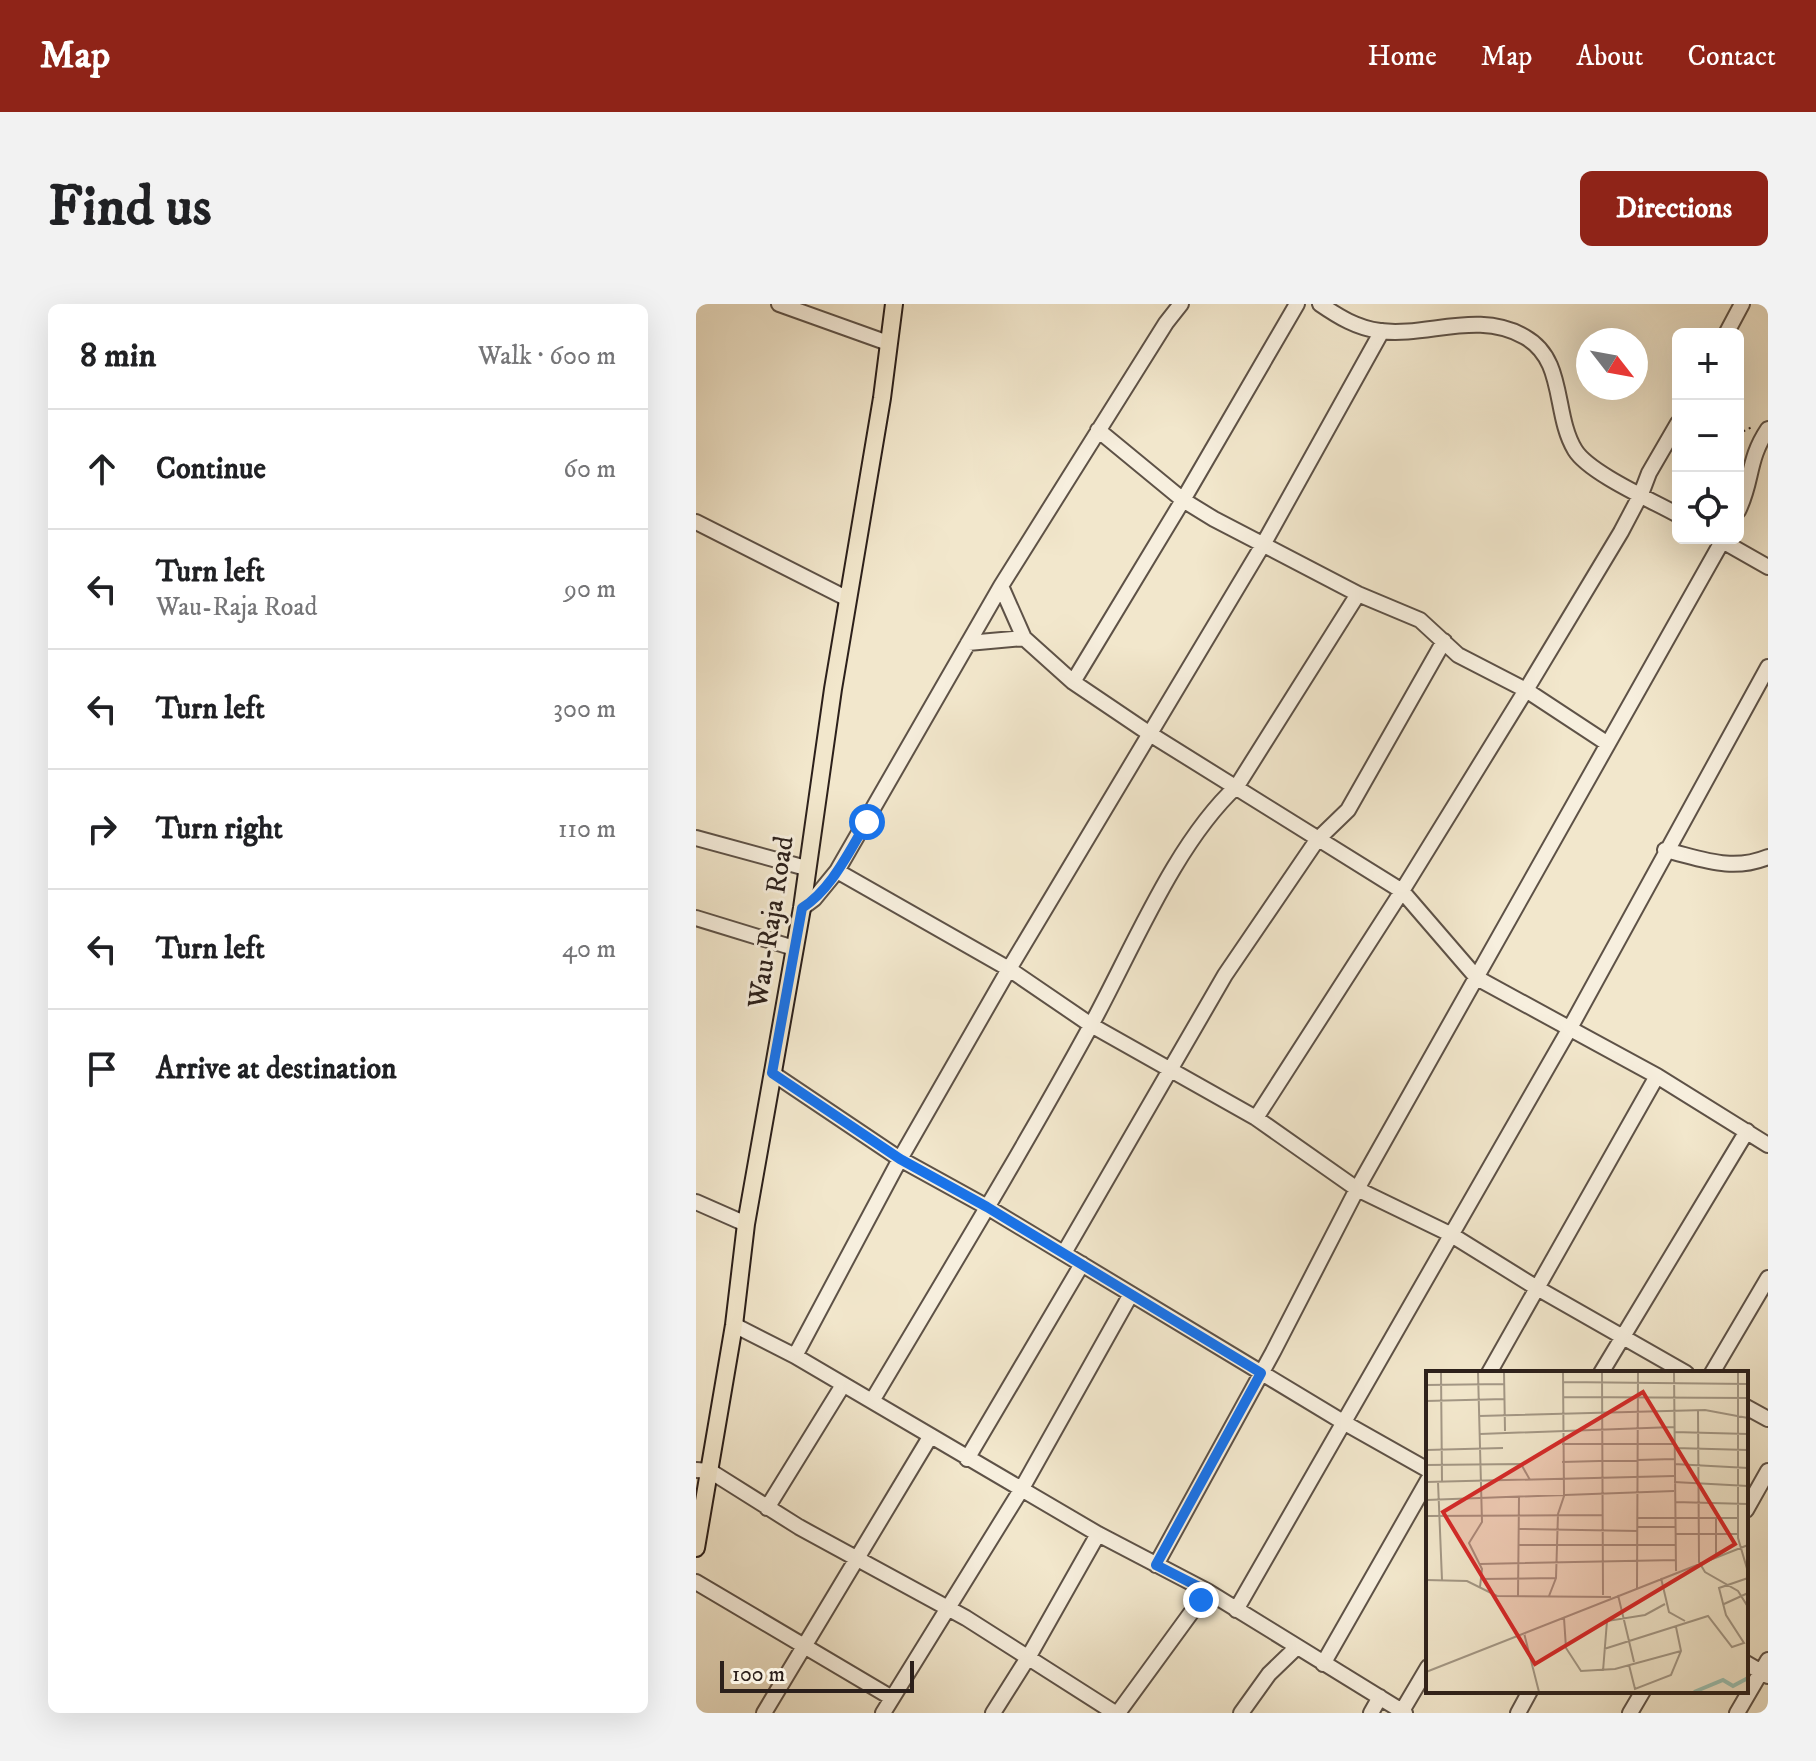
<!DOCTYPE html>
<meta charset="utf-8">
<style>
:root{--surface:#fff;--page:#f2f2f2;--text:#202124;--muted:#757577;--line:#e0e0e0;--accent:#8f2418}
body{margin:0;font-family:"IM FELL DW Pica",serif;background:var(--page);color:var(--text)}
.controls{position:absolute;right:24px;top:24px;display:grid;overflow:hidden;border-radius:12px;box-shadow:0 8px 32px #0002}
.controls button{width:72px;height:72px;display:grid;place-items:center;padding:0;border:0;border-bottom:2px solid var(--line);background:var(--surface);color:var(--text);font:40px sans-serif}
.compass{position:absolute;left:880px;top:24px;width:72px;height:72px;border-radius:50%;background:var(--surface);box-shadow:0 8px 32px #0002;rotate:121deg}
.scale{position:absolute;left:24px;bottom:20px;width:194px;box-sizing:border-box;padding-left:8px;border:4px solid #2c201b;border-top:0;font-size:22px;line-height:28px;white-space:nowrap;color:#2c201b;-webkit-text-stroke:6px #f7efde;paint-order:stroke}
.stop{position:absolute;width:24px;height:24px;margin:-18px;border:6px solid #1a73e8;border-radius:50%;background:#fff}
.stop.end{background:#1a73e8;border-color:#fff;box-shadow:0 2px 8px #0008}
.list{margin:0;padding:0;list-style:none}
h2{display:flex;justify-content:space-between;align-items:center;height:104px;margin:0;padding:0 32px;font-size:34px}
h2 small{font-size:26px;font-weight:400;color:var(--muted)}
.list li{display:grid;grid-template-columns:52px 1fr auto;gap:24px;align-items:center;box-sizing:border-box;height:120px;padding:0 32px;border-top:2px solid var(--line)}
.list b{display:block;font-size:30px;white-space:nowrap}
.list p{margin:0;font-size:26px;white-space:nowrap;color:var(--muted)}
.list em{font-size:26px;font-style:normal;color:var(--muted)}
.icon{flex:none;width:44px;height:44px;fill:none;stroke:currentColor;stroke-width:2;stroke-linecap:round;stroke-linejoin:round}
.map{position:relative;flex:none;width:1072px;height:1409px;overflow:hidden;border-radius:12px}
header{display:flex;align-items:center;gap:48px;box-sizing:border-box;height:112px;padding:0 40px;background:var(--accent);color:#fff}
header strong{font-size:38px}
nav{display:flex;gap:44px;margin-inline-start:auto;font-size:28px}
.intro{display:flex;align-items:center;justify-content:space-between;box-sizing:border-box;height:192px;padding:0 48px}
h1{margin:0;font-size:56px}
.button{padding:20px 36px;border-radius:12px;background:var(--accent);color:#fff;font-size:28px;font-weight:700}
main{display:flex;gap:48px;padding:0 48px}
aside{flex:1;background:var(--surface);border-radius:12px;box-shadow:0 8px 32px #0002}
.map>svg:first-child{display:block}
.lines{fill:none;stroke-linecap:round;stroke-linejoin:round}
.minor-casing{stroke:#5e5247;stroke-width:18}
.major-casing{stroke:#2c201b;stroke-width:20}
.path{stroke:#2c201b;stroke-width:2;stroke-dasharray:2 4;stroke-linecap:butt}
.minor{stroke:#f7efde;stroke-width:14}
.major{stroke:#f2e7cc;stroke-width:16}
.route{stroke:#1a73e8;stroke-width:10}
.labels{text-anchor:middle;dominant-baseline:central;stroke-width:6;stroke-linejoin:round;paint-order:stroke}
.street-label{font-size:28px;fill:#2c201b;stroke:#f7efde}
.inset-river{fill:none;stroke:#9cc1b1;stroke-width:4}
.inset-road{fill:none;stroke:#a39785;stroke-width:2}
.view{fill:#d62828;fill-opacity:0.15;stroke:#d62828;stroke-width:4}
.inset-edge{fill:none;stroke:#2c201b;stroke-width:4}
</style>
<header>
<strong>Map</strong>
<nav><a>Home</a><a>Map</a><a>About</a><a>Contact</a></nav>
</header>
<div class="intro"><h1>Find us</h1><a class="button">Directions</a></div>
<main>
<aside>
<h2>8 min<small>Walk · 600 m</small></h2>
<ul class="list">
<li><svg class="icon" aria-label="ahead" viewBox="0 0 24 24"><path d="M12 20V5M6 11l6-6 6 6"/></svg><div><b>Continue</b></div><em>60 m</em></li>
<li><svg class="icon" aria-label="left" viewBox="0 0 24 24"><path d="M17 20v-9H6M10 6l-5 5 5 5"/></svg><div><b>Turn left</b><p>Wau-Raja Road</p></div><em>90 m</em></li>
<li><svg class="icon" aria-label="left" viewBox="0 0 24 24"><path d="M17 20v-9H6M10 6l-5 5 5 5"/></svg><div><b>Turn left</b></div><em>300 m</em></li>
<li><svg class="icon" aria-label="right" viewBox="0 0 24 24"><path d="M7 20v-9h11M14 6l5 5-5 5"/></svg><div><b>Turn right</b></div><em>110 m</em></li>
<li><svg class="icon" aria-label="left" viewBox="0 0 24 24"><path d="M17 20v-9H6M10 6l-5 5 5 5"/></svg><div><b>Turn left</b></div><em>40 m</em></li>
<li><svg class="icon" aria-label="arrive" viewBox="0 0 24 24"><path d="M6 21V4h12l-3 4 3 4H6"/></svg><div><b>Arrive at destination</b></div></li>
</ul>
</aside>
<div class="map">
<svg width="1072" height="1409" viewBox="0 0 1072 1409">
<rect width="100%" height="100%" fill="#f2e7cc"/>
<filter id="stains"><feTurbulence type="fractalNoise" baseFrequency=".0025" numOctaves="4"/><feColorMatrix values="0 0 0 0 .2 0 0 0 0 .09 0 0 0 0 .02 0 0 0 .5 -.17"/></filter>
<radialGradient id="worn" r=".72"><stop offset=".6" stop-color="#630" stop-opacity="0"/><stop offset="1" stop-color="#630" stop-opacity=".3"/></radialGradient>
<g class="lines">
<g class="minor-casing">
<path id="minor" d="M83 0 192 39
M624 0C643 13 661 24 684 27 732 33 782 6 829 33 870 56 857 110 879 146 893 169 957 197 982 211
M1030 30 1046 0
M402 126 487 196 518 215 662 290 724 316 762 351 830 386 912 440
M1042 207C1057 177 1051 156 1072 125
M0 218 152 295
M1021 234 1072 263
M305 282 328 334 377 378 454 430 706 587 781 674 961 772 1072 841
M272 339 328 334
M377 378 487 196 601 0
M0 534 110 564
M969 546C1007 555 1035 568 1072 553
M141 567 313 665 395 721 560 814 661 885 754 930 841 984 990 1069
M106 604 118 595 141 567 305 282 470 19 485 0
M0 614 98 644
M76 769 204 855 291 903 647 1118 732 1166
M560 814 706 587 830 386 925 228 945 190 953 169 982 119
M0 898 50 920
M368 949 529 671 621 536 652 506 748 337
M38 1021 99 1052 402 1230 511 1287 709 1409
M99 1052 204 855 313 665 568 239 686 27
M793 1069 961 772
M905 1069 1051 827
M1016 1069 1072 974
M176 1097C249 974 324 851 393 725 435 649 478 540 541 482L662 290
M1050 1103 1072 1115
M271 1155 386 960
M0 1166 14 1167 103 1223 270 1314 419 1409
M71 1204 147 1081
M1050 1206 1072 1167
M460 1261 577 1048 661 885 1028 234
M0 1278 196 1394
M540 1306 874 724 1072 363
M1050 1359 1072 1372
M627 1360 732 1176
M706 1407 732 1363
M68 1409 234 1133
M187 1409 325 1186 435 990
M297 1409 333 1352 402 1230
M422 1409 511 1287
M545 1409 573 1370 601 1343
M675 1409 684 1393
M822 1409 834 1387
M934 1409 947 1387
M1041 1409 1072 1356"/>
</g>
<g class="major-casing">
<path id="major" d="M0 1244 38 1021 50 920 106 604 137 385 186 94 198 0"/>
</g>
<path class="path" d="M1042 130 1056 123"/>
<use href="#minor" class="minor"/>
<use href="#major" class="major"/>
</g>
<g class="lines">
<path class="route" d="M171 518C153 547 136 585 106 604L76 769 204 855 291 903 565 1069 460 1261 511 1287 505 1296"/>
</g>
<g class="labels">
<g class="street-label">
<text transform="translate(75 618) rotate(-81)">Wau-Raja Road</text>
</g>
</g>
<g transform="translate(730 1067)">
<rect width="322" height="322" fill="#f2e7cc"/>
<path class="inset-river" d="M268 321 297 309 307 315 322 307"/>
<path class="inset-road" d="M15 1 16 111M52 1 56 151 43 172 56 198 54 216M78 1 79 60M176 1 177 224M248 1 250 200M312 1V167L322 201M138 11 322 13M0 14 78 13M137 26 322 27M0 30 79 28M272 39 273 191 279 201 312 220 322 236M53 45 279 39 322 47M248 61 322 63M54 63 248 56M136 73H248M249 77 322 79M0 79 77 77M136 91 248 88M248 93 322 97M0 94 95 93 104 109M0 111 248 105M12 111 16 209M248 111 322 115M0 129 248 120M249 131 322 133M0 145 177 144M290 146V185M212 147H311M212 156H249M93 158 212 160M250 163H311M93 174H249M54 193 250 189M235 207 243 241 259 250M55 208 130 207M0 209 41 210 71 225 185 226M211 217 212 1M192 224 208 291M92 225 93 126M123 225 130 207 132 143 138 125 137 1M298 233 322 222M138 247 140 277 155 300 189 298 255 280M98 262 113 321M178 278 282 245 306 276 318 272 300 244 293 217 322 207M203 294 209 318 245 304 255 280 250 256M177 300 181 250 219 244 239 233M0 301 322 174"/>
<path class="view" d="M217 21 309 173 109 293 17 141Z"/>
<rect width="322" height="322" class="inset-edge"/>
</g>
<rect width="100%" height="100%" filter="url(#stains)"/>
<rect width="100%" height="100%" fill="url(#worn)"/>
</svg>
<div class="controls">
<button>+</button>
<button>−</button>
<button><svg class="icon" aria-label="locate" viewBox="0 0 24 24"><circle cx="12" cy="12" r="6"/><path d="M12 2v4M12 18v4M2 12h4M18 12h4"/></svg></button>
</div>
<svg class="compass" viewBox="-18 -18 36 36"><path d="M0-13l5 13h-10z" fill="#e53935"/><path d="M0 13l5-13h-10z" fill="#757577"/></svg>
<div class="scale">100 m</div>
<div class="stop" style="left:171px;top:518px"></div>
<div class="stop end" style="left:505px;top:1296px"></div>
</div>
</main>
